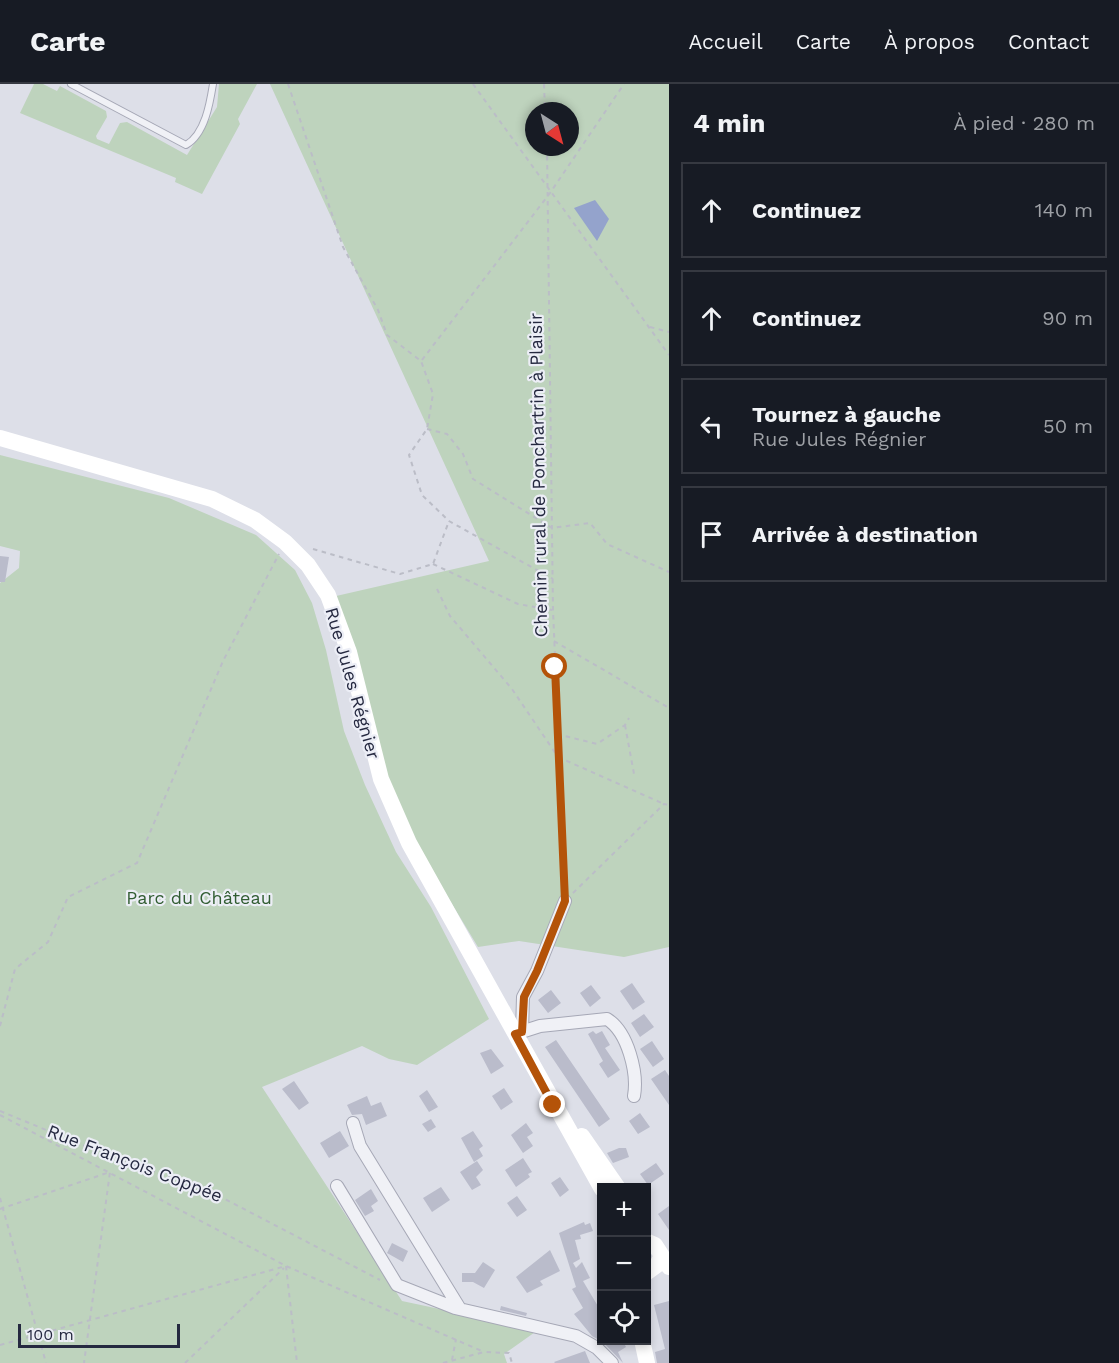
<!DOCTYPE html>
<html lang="fr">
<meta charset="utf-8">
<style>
:root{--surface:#171b24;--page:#242831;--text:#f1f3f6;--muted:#9ea1a6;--line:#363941}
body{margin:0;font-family:"Work Sans",sans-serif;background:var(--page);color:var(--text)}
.controls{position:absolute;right:18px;bottom:18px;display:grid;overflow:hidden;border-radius:0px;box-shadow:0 3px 9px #0003}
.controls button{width:54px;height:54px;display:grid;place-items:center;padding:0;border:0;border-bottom:2px solid var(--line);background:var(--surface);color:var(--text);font:30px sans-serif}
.compass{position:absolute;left:525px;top:18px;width:54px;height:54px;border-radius:50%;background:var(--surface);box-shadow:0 3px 9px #0003;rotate:144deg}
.scale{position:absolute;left:18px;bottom:15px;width:162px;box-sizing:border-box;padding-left:6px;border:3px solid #252940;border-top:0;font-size:16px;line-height:21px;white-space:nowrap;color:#252940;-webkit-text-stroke:4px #eceef6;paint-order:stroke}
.stop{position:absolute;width:18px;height:18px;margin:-14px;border:4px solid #b45309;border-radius:50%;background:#fff}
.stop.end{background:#b45309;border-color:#fff;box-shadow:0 2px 6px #0008}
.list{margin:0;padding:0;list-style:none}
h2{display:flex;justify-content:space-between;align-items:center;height:78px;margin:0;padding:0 24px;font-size:26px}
h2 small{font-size:20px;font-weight:400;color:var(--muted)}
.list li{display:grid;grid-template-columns:39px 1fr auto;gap:18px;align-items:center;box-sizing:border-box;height:96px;margin:0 12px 12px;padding:0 12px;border:2px solid var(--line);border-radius:0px}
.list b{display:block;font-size:22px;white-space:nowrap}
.list p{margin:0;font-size:20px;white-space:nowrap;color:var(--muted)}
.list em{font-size:20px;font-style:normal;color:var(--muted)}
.icon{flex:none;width:33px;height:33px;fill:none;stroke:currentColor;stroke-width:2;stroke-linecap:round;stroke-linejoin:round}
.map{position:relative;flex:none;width:669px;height:1279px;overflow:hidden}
header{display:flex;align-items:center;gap:36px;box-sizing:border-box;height:84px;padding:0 30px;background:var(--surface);border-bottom:2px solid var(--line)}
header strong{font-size:28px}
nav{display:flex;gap:33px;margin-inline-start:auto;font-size:21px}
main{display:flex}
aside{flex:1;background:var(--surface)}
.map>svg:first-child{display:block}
.green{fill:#bed3bd;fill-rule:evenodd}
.water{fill:#94a3cc}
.building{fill:#babccb}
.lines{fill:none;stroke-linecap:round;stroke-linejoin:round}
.lane-casing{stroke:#a6a8b6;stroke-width:8}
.street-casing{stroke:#a6a8b6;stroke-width:14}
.path{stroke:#bbbdc7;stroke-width:2;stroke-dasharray:4.5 4.5;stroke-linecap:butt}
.lane{stroke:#f0f1f6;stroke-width:6}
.street{stroke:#f0f1f6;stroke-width:12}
.secondary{stroke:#fff;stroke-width:16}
.route{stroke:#b45309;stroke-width:8}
.labels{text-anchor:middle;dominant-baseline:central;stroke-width:4.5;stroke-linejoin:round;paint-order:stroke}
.street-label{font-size:18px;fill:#252940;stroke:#eceef6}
.park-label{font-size:18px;fill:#315d32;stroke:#eceef6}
</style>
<header>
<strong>Carte</strong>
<nav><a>Accueil</a><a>Carte</a><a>À propos</a><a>Contact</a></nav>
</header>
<main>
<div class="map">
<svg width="669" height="1279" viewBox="0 0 669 1279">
<rect width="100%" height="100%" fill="#dddfe8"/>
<path class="green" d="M34 0H43L57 7 60 2 106 27 107 33 96 52 97 55 109 60 120 39 127 38 187 71 217 23 219 0H257L238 35 240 40 202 110 175 98 176 94 20 29Z
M270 0H669V863L624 873 519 857 478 863 403 739 323 515 489 477ZM534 27H570V63H534Z
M0 371 169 414 256 451 295 486 312 519 326 566 344 647 365 701 396 768 431 823 489 935 417 981 389 975 362 962 262 1003 402 1217 538 1246 504 1270 507 1279H0V499L19 484 20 467 0 462Z"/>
<path class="water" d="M595 116 609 135 597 157 574 124Z"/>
<path class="building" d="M0 472 9 473 5 498H0Z
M632 899 645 918 633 926 620 907Z
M591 901 601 914 590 923 580 909Z
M551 906 561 919 548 929 538 916Z
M644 930 654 943 640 953 631 939Z
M593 947 596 950 602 947 610 961 605 964 620 986 608 994 599 980 603 977 588 950Z
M556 956 610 1035 599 1043 545 963Z
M652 957 664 975 653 983 640 965Z
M491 965 504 982 491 990 480 969Z
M665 986 669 992V1021L651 995Z
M294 997 309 1019 299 1026 282 1005Z
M504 1004 513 1018 501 1026 492 1012Z
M427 1006 438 1023 429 1028 419 1012Z
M367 1012 371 1022 381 1018 387 1032 366 1041 362 1030 352 1031 347 1021Z
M640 1029 650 1043 638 1050 629 1037Z
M431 1035 436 1043 428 1048 422 1040Z
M526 1039 533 1049 527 1053 533 1062 523 1069 511 1051Z
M340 1047 349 1062 329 1074 320 1059Z
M473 1047 483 1062 479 1065 483 1072 474 1078 461 1054Z
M619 1064H626L629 1073 613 1079 607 1069Z
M523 1074 532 1088 528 1090 530 1093 516 1103 505 1086Z
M477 1077 483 1086 476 1093 481 1101 472 1106 460 1088Z
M656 1079 664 1090 648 1101 640 1090Z
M560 1093 569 1106 560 1113 551 1099Z
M441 1103 450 1116 432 1128 423 1114Z
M371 1105 378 1117 371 1122 374 1127 365 1132 355 1116Z
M517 1112 527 1126 517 1133 507 1119Z
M669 1122V1146L658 1130Z
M584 1138 585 1141 590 1139 593 1147 580 1151 581 1155 575 1156 580 1175 573 1179 576 1184 582 1178 590 1194 583 1197 602 1229V1257H623L626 1263 618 1268 623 1279 603 1258 592 1252 574 1230 583 1224 572 1205 576 1203 559 1149Z
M392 1159 408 1167 403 1178 387 1169Z
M550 1166 560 1187 540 1197 543 1201 527 1209 516 1193Z
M483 1178 495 1186 484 1204 473 1198H462V1189H475Z
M669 1217V1279H657L655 1268 665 1265 654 1221Z
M501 1222 527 1229 526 1232 500 1226Z
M585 1267 590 1279H555L554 1278Z"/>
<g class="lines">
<g class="lane-casing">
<path id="lane" d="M71 0 186 61C205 50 210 19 213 0"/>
</g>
<g class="street-casing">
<path id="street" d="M522 948 523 913 537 887 565 817
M515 950 540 942 607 935C628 948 638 989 634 1012
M353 1039 360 1062 460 1225
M337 1102 397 1201 455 1224 576 1252 597 1264 612 1279"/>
</g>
<path class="path" d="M288 0 343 163 378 226 387 251 421 277 433 310 427 345 409 371 422 411 449 437 553 495
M473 0 669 271
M544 0 545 27
M547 63 553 526 565 805
M650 243 669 248
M422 276 550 109 624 0
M427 345 447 350 463 370 473 395 552 444 590 439 607 460 669 488
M313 465 400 490 433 480 449 437
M433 480 518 520 552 526
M437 505 450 532 512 605 558 673
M554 557 669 624
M555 583 565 589
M625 641 634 690
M557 650 597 660 625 641 629 634
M558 673 664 720
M573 809 664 720 669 721
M0 942 15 885 48 858 68 813 137 779 223 577 279 470
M0 1027 124 1078 198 1101 380 1196
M0 1031 286 1182 484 1268
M0 1114 46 1279
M0 1125 110 1088 84 1279
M286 1182 297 1279
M0 1261 286 1182
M452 1276 456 1255
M185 1279 284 1184
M443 1279 484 1268 509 1269 512 1279"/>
<use href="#lane" class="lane"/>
<use href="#street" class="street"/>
<path class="secondary" d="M0 354 212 415 255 436 285 458 308 481 328 511 349 568 381 695 409 759 602 1105
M582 1052 618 1104
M646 1157 655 1161 669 1183
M646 1189 657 1181 661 1173
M642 1256 647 1279"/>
</g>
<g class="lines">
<path class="route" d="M553 1021 515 950 522 948 524 913 537 887 565 817 555 583"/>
</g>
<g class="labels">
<g class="street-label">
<text transform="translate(538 391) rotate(-91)">Chemin rural de Ponchartrin à Plaisir</text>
<text transform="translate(353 599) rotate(74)">Rue Jules Régnier</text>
<text transform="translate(135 1079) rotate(21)">Rue François Coppée</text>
</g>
<g class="park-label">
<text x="199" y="813">Parc du Château</text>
</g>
</g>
</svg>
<div class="controls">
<button>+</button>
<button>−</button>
<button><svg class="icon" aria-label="locate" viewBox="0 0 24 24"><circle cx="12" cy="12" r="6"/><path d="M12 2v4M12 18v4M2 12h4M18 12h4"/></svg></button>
</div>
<svg class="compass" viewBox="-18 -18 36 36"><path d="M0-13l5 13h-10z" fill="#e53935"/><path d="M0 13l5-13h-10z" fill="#9ea1a6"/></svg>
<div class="scale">100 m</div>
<div class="stop" style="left:555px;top:583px"></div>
<div class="stop end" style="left:553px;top:1021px"></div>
</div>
<aside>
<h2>4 min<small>À pied · 280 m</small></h2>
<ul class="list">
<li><svg class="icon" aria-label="ahead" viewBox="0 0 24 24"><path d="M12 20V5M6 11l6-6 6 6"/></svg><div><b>Continuez</b></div><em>140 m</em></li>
<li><svg class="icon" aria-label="ahead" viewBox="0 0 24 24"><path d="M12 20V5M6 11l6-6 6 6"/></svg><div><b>Continuez</b></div><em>90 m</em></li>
<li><svg class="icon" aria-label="left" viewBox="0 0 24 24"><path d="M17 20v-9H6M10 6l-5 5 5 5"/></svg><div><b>Tournez à gauche</b><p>Rue Jules Régnier</p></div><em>50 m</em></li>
<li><svg class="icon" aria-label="arrive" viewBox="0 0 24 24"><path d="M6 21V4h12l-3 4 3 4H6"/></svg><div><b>Arrivée à destination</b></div></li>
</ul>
</aside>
</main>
